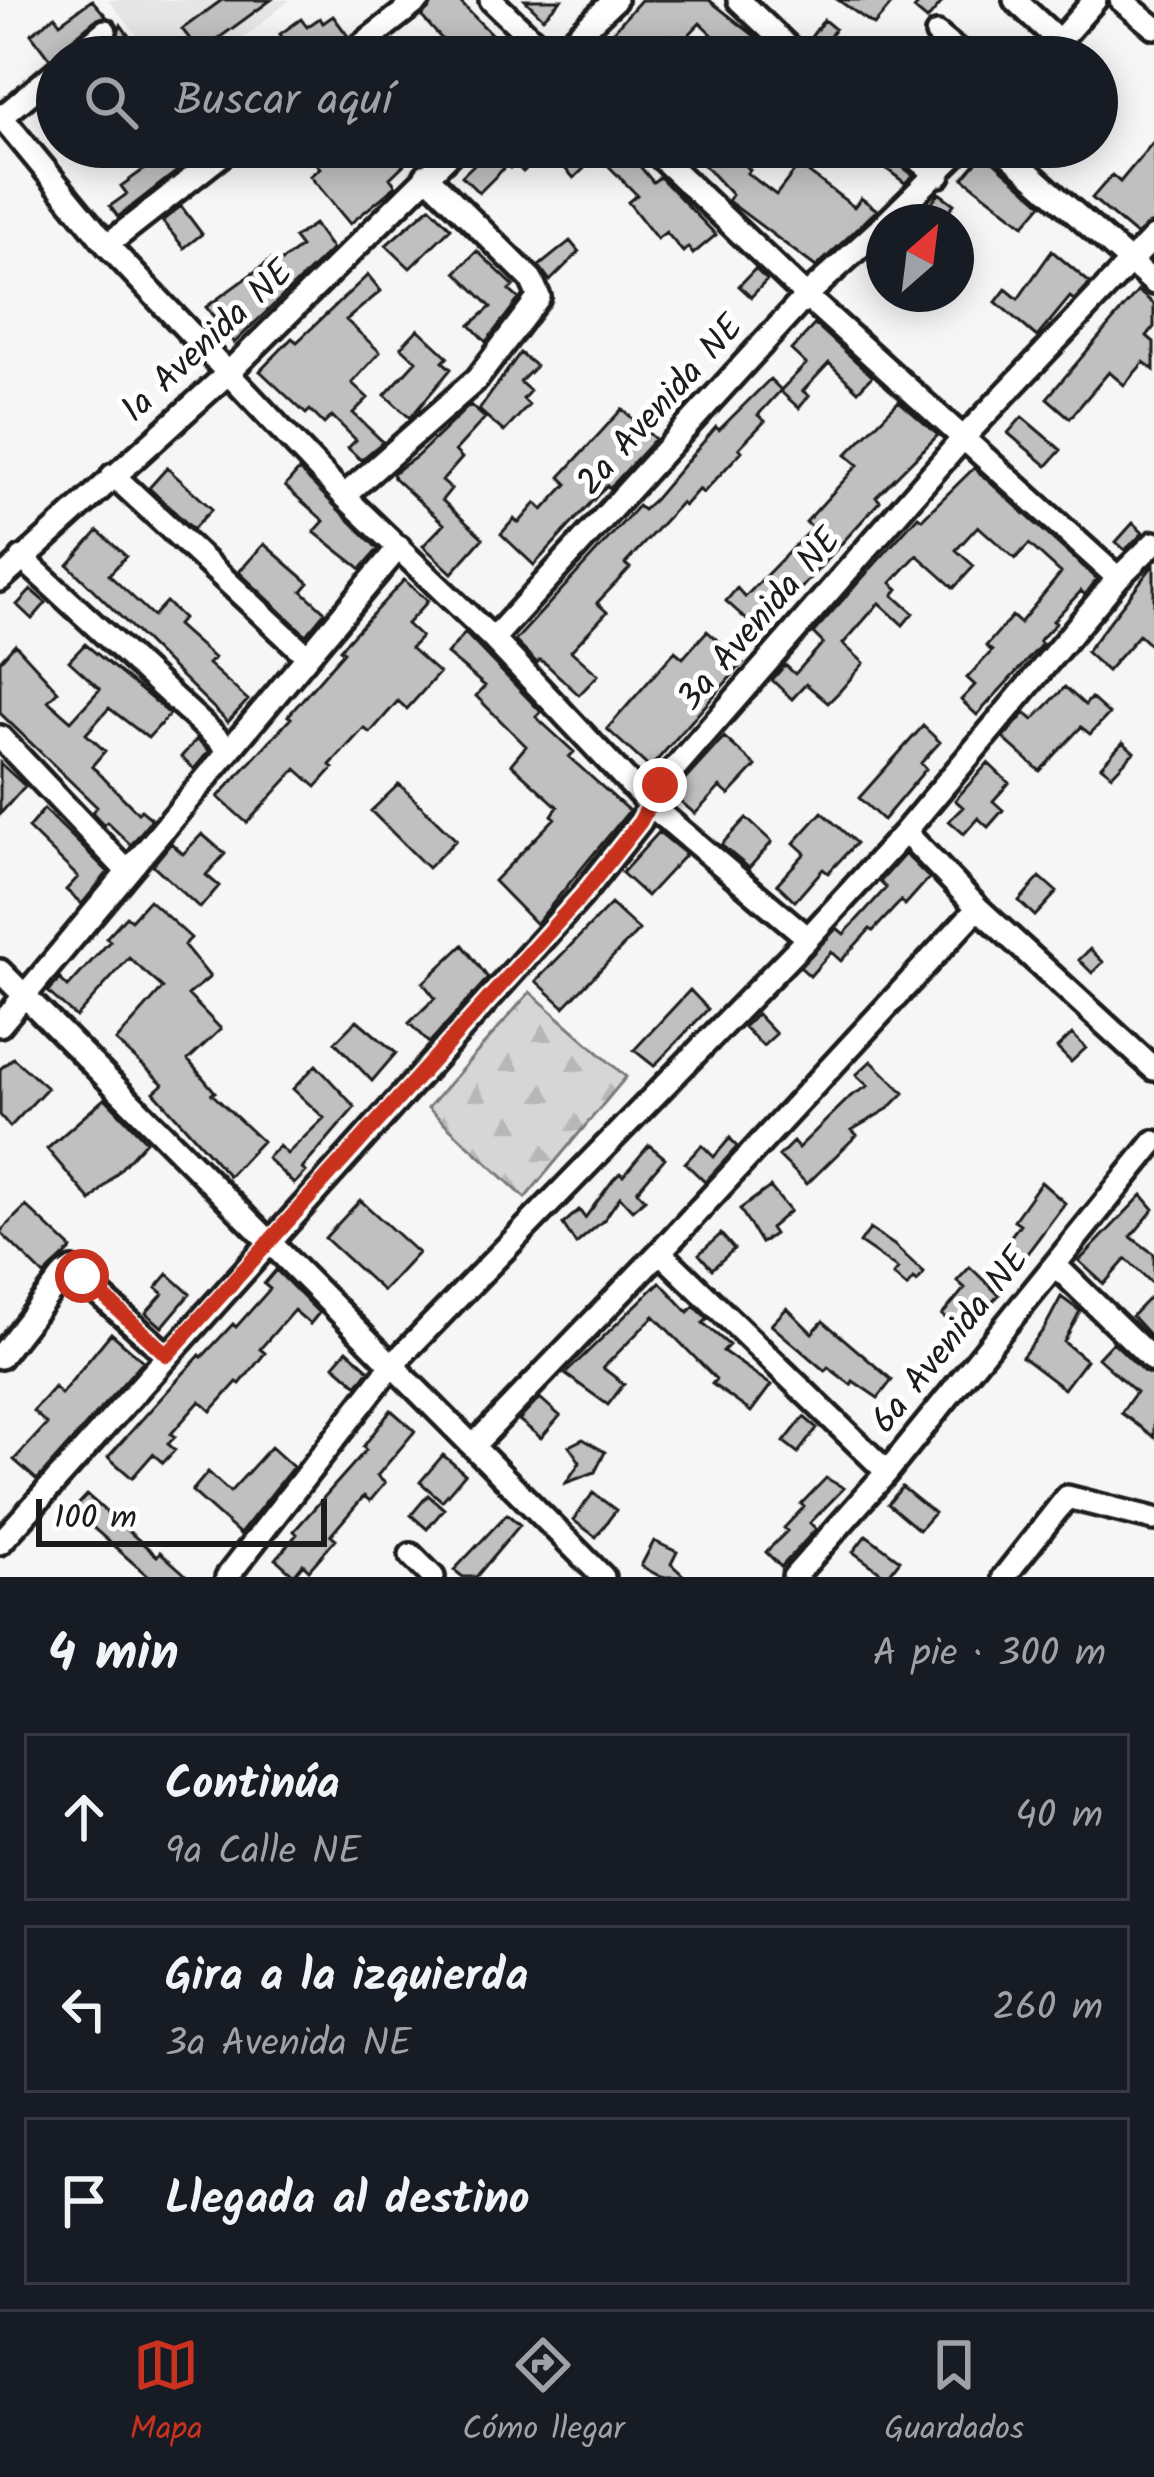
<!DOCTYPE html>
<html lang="es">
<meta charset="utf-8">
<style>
:root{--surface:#171b24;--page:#20242c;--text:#f1f3f6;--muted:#9ea1a6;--line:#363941;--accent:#c8321e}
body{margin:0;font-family:Kalam,sans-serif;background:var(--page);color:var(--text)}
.compass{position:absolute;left:866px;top:204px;width:108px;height:108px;border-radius:50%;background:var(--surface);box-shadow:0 6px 30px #0003;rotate:28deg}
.scale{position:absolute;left:36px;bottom:30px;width:291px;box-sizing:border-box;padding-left:12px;border:6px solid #1c1c1c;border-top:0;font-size:33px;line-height:42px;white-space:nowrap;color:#1c1c1c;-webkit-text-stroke:9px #fff;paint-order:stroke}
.stop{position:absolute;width:36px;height:36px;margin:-27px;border:9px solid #c8321e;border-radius:50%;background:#fff}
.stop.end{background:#c8321e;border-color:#fff;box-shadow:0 3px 12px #0008}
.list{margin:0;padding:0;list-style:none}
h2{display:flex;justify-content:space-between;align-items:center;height:156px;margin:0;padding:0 48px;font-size:51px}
h2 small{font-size:39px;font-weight:400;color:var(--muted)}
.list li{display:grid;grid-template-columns:78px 1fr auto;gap:36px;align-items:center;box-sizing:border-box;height:168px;margin:0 24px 24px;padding:0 24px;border:3px solid var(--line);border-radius:0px}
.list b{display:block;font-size:45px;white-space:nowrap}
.list p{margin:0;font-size:39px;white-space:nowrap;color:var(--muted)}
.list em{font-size:39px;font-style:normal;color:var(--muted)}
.icon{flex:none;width:66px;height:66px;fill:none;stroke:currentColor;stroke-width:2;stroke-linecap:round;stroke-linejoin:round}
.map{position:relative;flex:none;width:1154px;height:1577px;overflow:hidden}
.search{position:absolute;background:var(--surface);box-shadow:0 6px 30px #0003;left:36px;right:36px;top:36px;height:132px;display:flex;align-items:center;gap:30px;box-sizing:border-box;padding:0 42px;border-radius:66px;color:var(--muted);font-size:45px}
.sheet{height:732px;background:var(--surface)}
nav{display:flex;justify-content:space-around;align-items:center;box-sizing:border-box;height:168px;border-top:3px solid var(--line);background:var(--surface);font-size:33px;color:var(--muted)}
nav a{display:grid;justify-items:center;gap:6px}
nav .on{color:var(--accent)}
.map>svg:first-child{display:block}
.built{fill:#e6e6e6}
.forest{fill:url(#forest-firs);stroke:#797979;stroke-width:3}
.building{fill:#c0c0c0;stroke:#1c1c1c;stroke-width:3}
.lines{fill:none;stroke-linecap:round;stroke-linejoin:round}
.minor-casing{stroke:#1c1c1c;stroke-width:30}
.minor{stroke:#fff;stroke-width:21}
.route{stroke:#c8321e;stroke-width:15}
.labels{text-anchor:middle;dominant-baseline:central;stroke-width:10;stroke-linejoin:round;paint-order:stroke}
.street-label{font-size:36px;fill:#1c1c1c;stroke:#fff}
</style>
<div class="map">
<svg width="1154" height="1577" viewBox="0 0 1154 1577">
<defs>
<pattern id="forest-firs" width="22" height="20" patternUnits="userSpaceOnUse" patternTransform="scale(3)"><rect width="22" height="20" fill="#d6d6d6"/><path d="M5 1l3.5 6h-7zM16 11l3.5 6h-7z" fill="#b7b7b7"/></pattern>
</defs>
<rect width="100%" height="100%" fill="#f6f6f6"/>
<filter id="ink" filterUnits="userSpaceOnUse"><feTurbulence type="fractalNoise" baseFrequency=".00833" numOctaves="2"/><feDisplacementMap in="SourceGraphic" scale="24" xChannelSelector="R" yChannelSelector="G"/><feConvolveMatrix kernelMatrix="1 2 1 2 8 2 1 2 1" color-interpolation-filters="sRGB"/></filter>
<g filter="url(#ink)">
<path class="built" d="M108 0H290L220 57H155Z"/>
<path class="forest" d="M530 992 626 1077 525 1198 428 1108Z"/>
<path class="building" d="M92 0 106 16 95 20 64 46 59 57 49 58 31 34 55 16 60 23Z
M222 0H271L200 52 182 29Z
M434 0H458L503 46 510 39 529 57H458L422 17Z
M525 0H561L543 18Z
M641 0H709L756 37 736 57 700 23 679 45 668 35 646 57H590Z
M838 0H895L874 25Z
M922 0H944L927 20 914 9Z
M333 16 348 36 336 46 331 57H296L280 34 301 19 307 27 320 18 323 23Z
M824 20 835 29 823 46 811 37Z
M121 25 144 57H97L115 42Z
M1154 141V222L1136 235 1092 198 1112 175 1120 182Z
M147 147H208L118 217 110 206 127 194 121 186 157 160Z
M300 147H422L390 178 396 186 350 224 310 176 320 168Z
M492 147H533L528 152 536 160 523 172 515 164 510 168 507 165 479 193 462 176Z
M573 147H624L653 182 660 177 716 235 693 254 688 247 683 252 666 232 657 239 628 202 637 195 598 155 574 178 558 161Z
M687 147H728L750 170 747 173 776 195 799 165 854 207 861 198 877 210 816 267 728 201 732 195Z
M984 153 1042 204 1024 225 963 178Z
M891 158 913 175 905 183 884 167Z
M939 193 954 204 944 217 929 206Z
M181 206 202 234 184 248 162 221Z
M430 207 451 228 410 268 386 245Z
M314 224 332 249 234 343 206 307 271 260 275 266 301 247 294 238Z
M570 241 579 252 550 281 539 266Z
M477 251 514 286 509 290 519 299 486 342 470 325 491 307 456 272Z
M1052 251 1090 283 1074 300 1070 297 1037 337 996 302 1006 289 1018 299Z
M755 269 767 280 751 297 739 286Z
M368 275 381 291 346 320 380 352 352 383 368 398 353 413 383 442 361 460 348 448 356 440 332 416 324 424 310 410 306 414 260 371 292 338 297 342Z
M1138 291 1154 304V327L1147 336 1154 342V370L1144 362 1124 385 1109 372 1070 418 1047 398Z
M815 324 872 376 858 391 829 363 803 391 809 396 799 408 780 391 806 364 791 350Z
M418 329 448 357 443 362 451 369 410 418 385 395 416 361 401 347Z
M520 353 536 366 520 382 530 391 523 399 529 405 504 432 479 410Z
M770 379 781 390 758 415 765 421 739 448 742 451 703 493 699 489 684 506 681 503 625 564 630 568 597 603 607 612 571 651 598 675 579 695 546 664 540 660 537 663 515 641 638 506 643 510 654 500 716 427 719 430Z
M899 401 938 435 876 497 880 501 776 616 772 613 757 629 726 601 737 588 745 597 812 528 806 522 858 465 846 455Z
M470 405 485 418 455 451 462 458 442 481 451 489 442 500 483 538 452 573 423 546 444 524 394 478 393 473 416 457Z
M622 409 655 439 610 488 607 485 534 565 501 534 514 519 519 523 536 503 543 510 567 484 560 477Z
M1022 417 1061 450 1047 466 1008 433Z
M167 468 212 509 193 529 149 488Z
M974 468 1097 579 1085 595 1081 591 1053 621 1056 623 1039 641 1042 644 977 715 961 700 975 685 967 678 992 651 986 646 1012 616 1020 623 1061 573 1029 544 1015 559 978 526 956 550 974 566 954 588 917 555 891 583 898 589 893 595 913 613 903 625 879 603 843 644 864 663 840 691 828 703 806 684 792 699 772 680 785 665 795 674 823 643 813 633 918 516 922 519Z
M299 470 378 549 361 569 314 532 324 521 285 486Z
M1133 523 1143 533 1125 550 1116 542Z
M98 531 126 556 109 575 153 616 166 602 183 618 177 625 214 658 208 664 248 700 228 722 68 565Z
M264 544 309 583 302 591 325 612 306 635 239 572Z
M1154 564V649L1139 635 1107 671 1086 652Z
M404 580 428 601 407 624 421 637 411 648 439 673 407 709 398 701 370 733 364 728 330 765 333 768 316 787 296 769 247 823 218 797 291 718 288 716 344 652 340 649Z
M31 590 46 603 32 619 17 605Z
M707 631 743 663 650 768 607 729 675 651 683 658Z
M465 633 541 712 536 717 574 752 569 757 629 811 536 924 494 881 555 818 552 815 558 807 511 764 526 746 476 696 485 686 447 654Z
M15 644 58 691 48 701 71 721 100 689 69 661 85 644 170 714 148 738 109 708 86 734 105 751 92 766 138 813 141 810 152 819 131 845 107 822 104 825 92 812 97 807 0 713V661Z
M1065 687 1085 705 1091 698 1109 714 1090 734 1081 727 1040 771 1003 738 1025 713 1033 720Z
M923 726 940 742 921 763 926 769 883 820 859 798Z
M724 737 756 766 729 795 720 787 695 814 672 794Z
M197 739 209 751 194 769 181 757Z
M1123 742 1134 752 1112 775 1101 766Z
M0 763 25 786 0 814Z
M988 763 1009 783 993 801 1003 810 988 827 978 818 964 834 949 821 963 807 955 800Z
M399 784 456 840 428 868 371 811Z
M44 809 108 872 82 904 66 890 78 877 28 828Z
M822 812 856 843 828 873 823 869 795 901 777 884 805 853 794 843Z
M746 818 772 842 749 868 721 845Z
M659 832 686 854 647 896 622 873Z
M202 834 225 854 206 875 219 886 200 908 153 865 171 843 183 854Z
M905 854 929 878 905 905 901 901 873 931 870 929 841 961 831 952 810 976 800 967 837 928 844 934 886 888 880 882Z
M1040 877 1057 892 1035 916 1019 901Z
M149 900 191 938 184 945 210 977 188 995 221 1029 188 1060 215 1092 212 1094 262 1141 229 1176 154 1092 163 1084 116 1041 163 988 129 958 76 1017 48 992 60 979 68 987 110 941 106 938 126 916 131 920Z
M611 904 639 930 564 1007 536 981Z
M463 945 488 978 429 1043 409 1023 435 998 423 983Z
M1090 949 1103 962 1092 973 1079 960Z
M690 990 708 1009 654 1066 634 1050Z
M757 1014 776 1034 763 1046 744 1027Z
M357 1020 396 1053 372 1081 335 1042Z
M1072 1034 1086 1048 1071 1062 1057 1048Z
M13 1058 47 1088 10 1127 0 1115V1069Z
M871 1061 904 1093 889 1108 852 1130 857 1135 807 1184 779 1156 793 1142 798 1148 851 1096 868 1086 856 1075Z
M316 1065 355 1107 302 1169 306 1172 294 1184 267 1158 279 1146 287 1154 324 1118 293 1089Z
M105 1098 146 1141 91 1201 47 1149Z
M730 1138 737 1147 705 1182 685 1163 702 1145 714 1157Z
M649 1145 665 1158 637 1191 645 1199 632 1210 620 1197 604 1220 576 1244 563 1224 579 1210 585 1218 613 1180 620 1173 623 1176Z
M1041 1182 1065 1203 1023 1259 1004 1245 1020 1224 1014 1220Z
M770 1187 790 1211 770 1228 774 1234 761 1243 740 1209Z
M1142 1195 1154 1209 1131 1237 1154 1254V1285L1126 1259 1104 1284 1079 1261Z
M360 1200 418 1253 383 1291 325 1238Z
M26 1206 72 1249 44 1275 0 1232Z
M870 1229 894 1245 924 1273 917 1282 913 1279 907 1287 893 1275 898 1269 860 1243Z
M721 1234 734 1249 712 1269 699 1254Z
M970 1267 999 1295 962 1332 942 1315 965 1288 957 1281Z
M276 1270 319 1313 310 1324 294 1310 260 1349 265 1353 240 1384 237 1382 211 1411 200 1401 171 1434 175 1437 168 1444 175 1450 163 1463 153 1454 132 1478 108 1457 200 1355 202 1357 233 1324 236 1327 270 1289 264 1284Z
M168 1274 190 1294 162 1327 146 1313 163 1294 156 1288Z
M660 1282 688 1312 694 1306 708 1319 703 1323 729 1345 723 1351 771 1385 751 1412 712 1384 716 1379 654 1316 603 1368 624 1384 608 1405 565 1374Z
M1154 1293V1340L1132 1316Z
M1061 1297 1080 1311 1064 1342 1086 1360 1064 1389 1022 1357 1044 1329Z
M787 1308 812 1333 823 1321 892 1380 878 1398 853 1381 851 1385 828 1367 825 1371 771 1325Z
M111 1333 143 1361 37 1480 14 1460 47 1424 33 1411 54 1387 61 1394Z
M1113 1342 1144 1372 1154 1376V1437L1121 1413 1136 1392 1098 1358Z
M347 1350 369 1370 357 1385 334 1365Z
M540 1398 560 1416 541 1438 519 1420Z
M391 1410 415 1431 377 1476 385 1483 370 1501 364 1496 331 1535 336 1539 309 1570 303 1564 294 1575 276 1559 297 1534 294 1531 366 1450 363 1447Z
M804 1417 817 1428 798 1453 784 1442Z
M583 1439 605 1452 595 1472 566 1483 580 1462 569 1446Z
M271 1447 293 1467 240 1534 192 1491 208 1472 230 1492Z
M443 1455 465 1474 442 1501 420 1482Z
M826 1478 844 1488 810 1523 816 1529 781 1567 766 1552 787 1531 784 1528 804 1507 801 1504Z
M902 1487 934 1513 919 1530 888 1504Z
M593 1493 616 1510 596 1537 573 1520Z
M87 1495 157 1556 160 1552 188 1577H149L73 1510Z
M428 1495 444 1509 427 1529 411 1515Z
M507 1514 520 1525 476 1577H463L454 1570Z
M866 1535 900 1560 887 1577 853 1552Z
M654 1541 677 1552 671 1564 685 1577H661L641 1566Z"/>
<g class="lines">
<g class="minor-casing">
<path id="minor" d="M491 0 551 57
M739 0 799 57
M1015 0 1059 41
M1121 0 1154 27
M937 34 965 57
M74 57 105 31
M346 57 419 0
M554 57 615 0
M1045 57 1095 0
M0 115 107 245 344 496 493 639 649 804 808 938
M2 117 57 71
M650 147 806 296 1118 578
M901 147 939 175
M1000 147 1154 283
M887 222 963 147
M107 245 232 147
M113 475 306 655
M344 496 477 379 539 297 531 279 426 175
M22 558 228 748
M0 580 226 375 457 147
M493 639 806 296 884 225
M0 737 127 871
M905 832 978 908 1154 1069
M0 971 603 1577
M0 1025 399 547
M660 1252 887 1472
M1055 1265 1154 1361
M0 1357 62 1277 72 1270 167 1355
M473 1446 660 1252 978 908
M0 1543 583 894 640 822 660 785 965 436 1154 237
M411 1555 433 1577
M227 1577 392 1365 808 938 905 832 1118 578 1154 543
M794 1577 887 1472 1154 1142
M1004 1577 1067 1497 1154 1519"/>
</g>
<use href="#minor" class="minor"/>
</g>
</g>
<g class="lines" filter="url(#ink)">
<path class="route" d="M82 1276 167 1355 583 894 640 822 660 785"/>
</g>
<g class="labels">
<g class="street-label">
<text transform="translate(208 342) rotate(-43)">1a Avenida NE</text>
<text transform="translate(661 406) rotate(-48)">2a Avenida NE</text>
<text transform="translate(760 620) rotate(-49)">3a Avenida NE</text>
<text transform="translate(951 1341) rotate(-51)">6a Avenida NE</text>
</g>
</g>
</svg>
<svg class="compass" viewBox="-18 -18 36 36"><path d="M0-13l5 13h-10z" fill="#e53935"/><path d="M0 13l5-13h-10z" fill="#9ea1a6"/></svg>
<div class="scale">100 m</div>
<div class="stop" style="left:82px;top:1276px"></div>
<div class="stop end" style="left:660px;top:785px"></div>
<div class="search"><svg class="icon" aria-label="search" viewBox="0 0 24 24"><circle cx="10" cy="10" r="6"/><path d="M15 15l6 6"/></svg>Buscar aquí</div>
</div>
<section class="sheet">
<h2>4 min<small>A pie · 300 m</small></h2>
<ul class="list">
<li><svg class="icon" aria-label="ahead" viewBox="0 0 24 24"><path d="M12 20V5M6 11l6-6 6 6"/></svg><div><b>Continúa</b><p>9a Calle NE</p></div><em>40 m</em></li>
<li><svg class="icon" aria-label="left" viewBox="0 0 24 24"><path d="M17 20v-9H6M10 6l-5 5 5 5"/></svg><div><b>Gira a la izquierda</b><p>3a Avenida NE</p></div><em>260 m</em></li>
<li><svg class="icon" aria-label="arrive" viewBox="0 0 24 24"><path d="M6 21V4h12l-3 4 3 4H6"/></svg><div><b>Llegada al destino</b></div></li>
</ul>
</section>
<nav>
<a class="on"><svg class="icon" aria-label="map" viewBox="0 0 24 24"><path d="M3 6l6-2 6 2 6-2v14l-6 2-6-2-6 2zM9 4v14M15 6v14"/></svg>Mapa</a>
<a><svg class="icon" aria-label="directions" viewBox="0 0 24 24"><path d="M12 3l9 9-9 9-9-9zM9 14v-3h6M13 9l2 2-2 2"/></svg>Cómo llegar</a>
<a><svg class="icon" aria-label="saved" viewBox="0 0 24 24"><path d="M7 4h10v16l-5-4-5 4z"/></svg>Guardados</a>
</nav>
